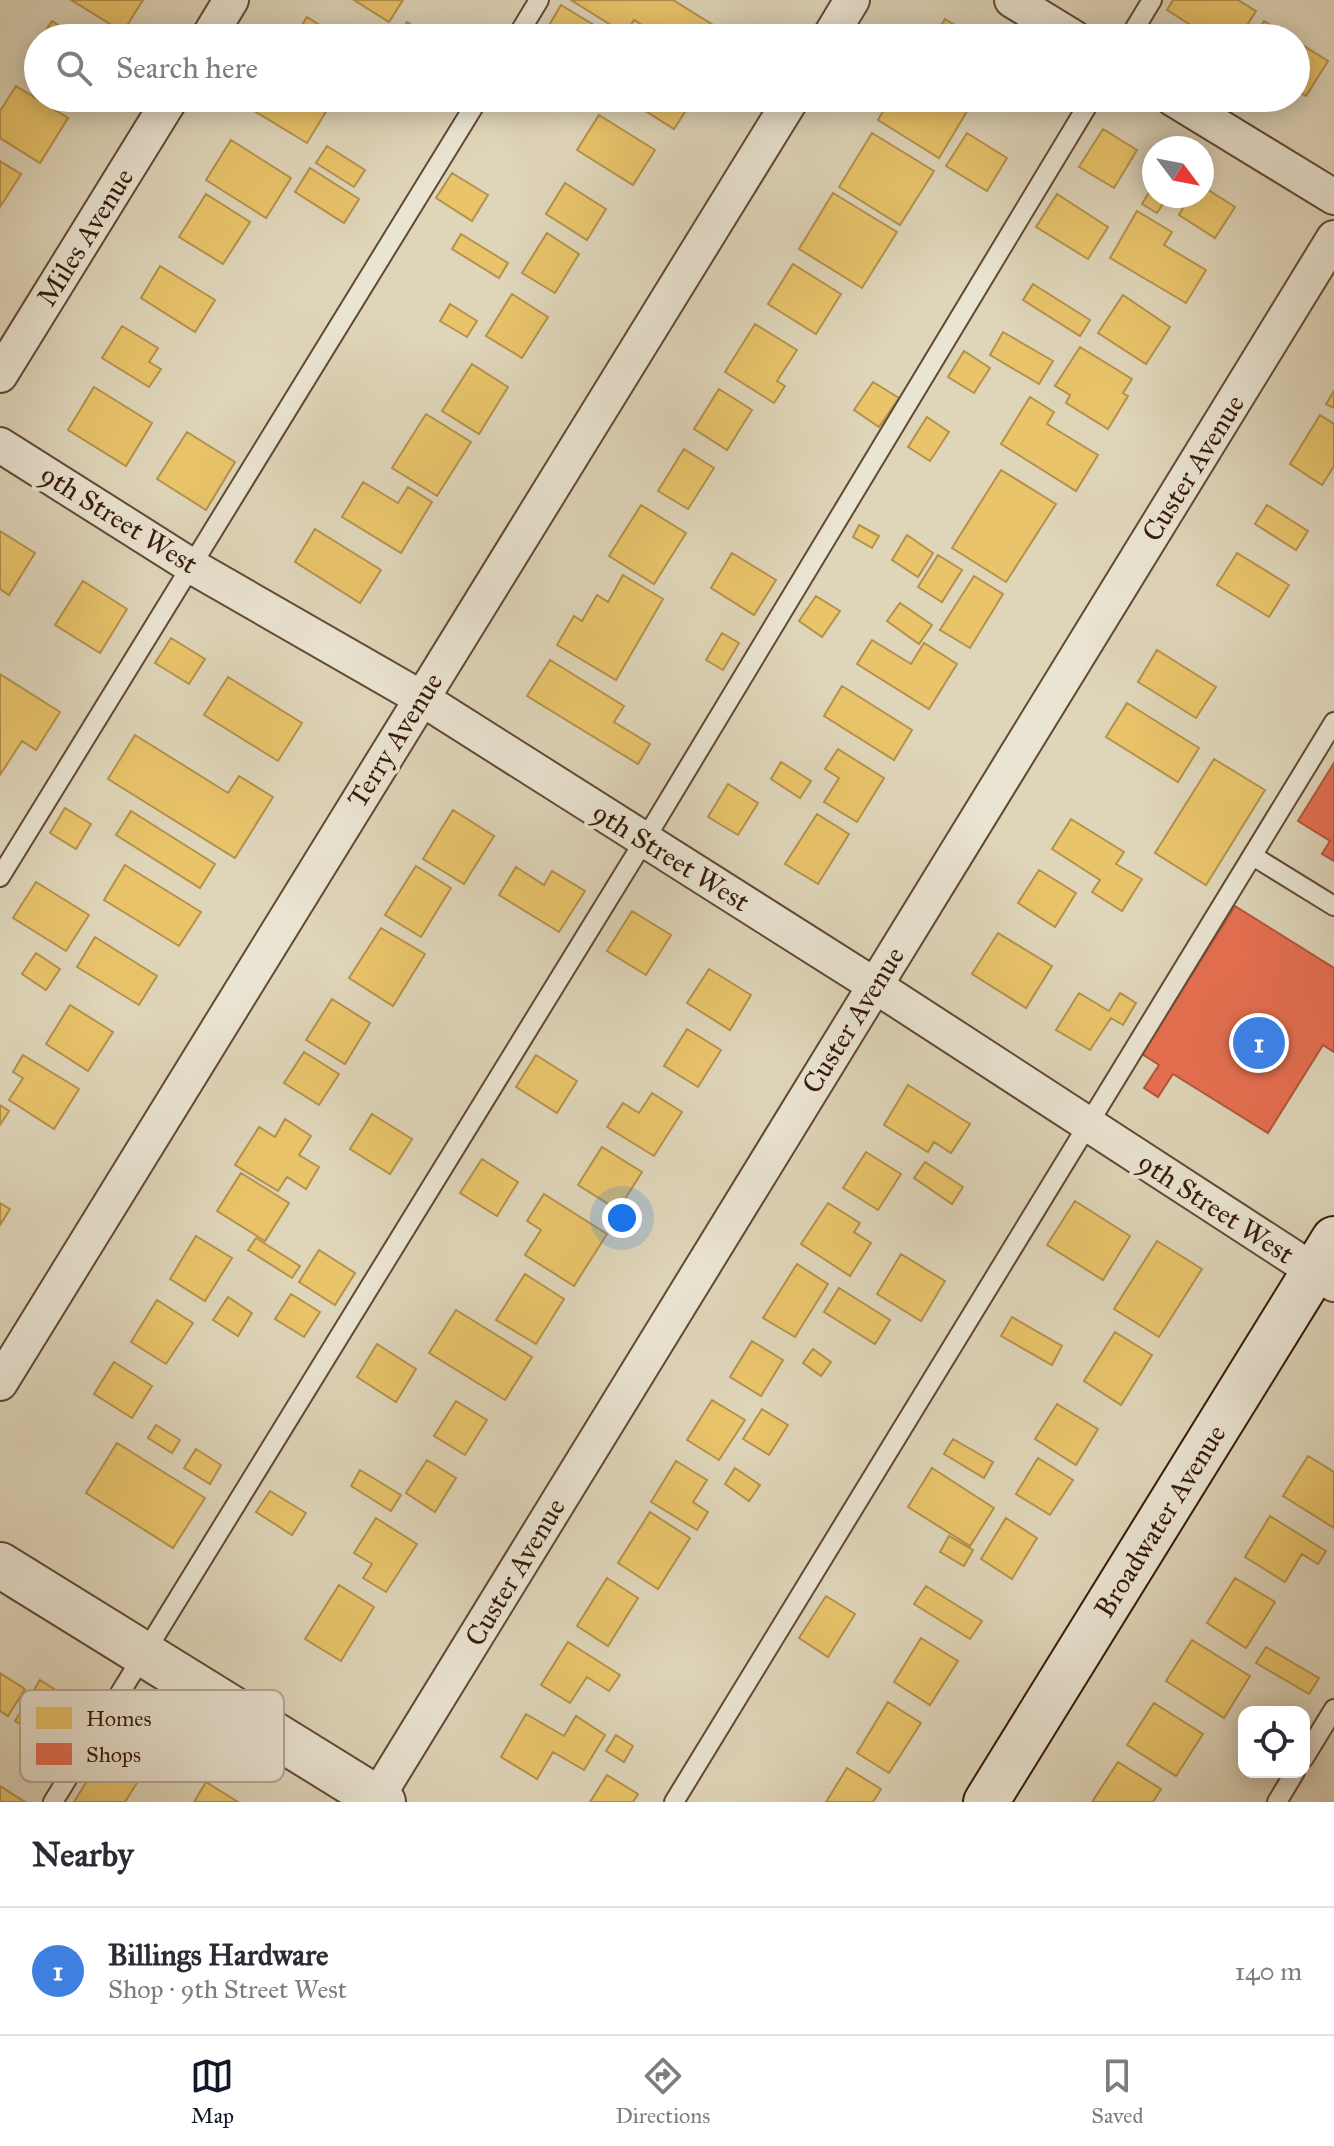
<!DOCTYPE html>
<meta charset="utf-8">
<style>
:root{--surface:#fff;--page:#f2f2f3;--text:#2b2b33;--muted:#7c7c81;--line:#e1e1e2;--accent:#111827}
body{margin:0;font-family:"IM FELL Great Primer",serif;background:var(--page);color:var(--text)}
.controls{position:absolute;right:24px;bottom:24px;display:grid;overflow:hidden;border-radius:16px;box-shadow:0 4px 20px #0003}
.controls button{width:72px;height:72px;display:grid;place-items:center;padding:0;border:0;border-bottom:2px solid var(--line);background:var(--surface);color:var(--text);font:40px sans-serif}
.compass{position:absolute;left:1142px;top:136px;width:72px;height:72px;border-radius:50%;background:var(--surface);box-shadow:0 4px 20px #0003;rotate:122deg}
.you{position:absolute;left:622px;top:1218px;width:28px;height:28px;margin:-20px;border:6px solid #fff;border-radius:50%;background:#1a73e8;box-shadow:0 0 0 12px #1a73e833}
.badge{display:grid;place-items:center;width:52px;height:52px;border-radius:50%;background:var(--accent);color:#fff;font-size:26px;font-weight:700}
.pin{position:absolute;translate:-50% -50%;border:4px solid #fff;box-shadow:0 2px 8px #0006}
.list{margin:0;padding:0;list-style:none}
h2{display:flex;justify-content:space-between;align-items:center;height:104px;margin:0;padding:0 32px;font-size:34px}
h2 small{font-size:26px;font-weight:400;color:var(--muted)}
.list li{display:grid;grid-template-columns:52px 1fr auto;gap:24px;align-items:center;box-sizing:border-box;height:128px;padding:0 32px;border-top:2px solid var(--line)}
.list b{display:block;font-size:30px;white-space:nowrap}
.list p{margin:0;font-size:26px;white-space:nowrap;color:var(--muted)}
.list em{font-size:26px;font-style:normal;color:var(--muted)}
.icon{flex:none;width:44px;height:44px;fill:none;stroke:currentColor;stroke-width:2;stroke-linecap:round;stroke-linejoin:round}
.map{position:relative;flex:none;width:1334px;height:1802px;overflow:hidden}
.search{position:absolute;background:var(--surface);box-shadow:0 4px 20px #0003;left:24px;right:24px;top:24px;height:88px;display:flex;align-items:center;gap:20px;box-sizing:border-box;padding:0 28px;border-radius:44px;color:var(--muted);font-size:30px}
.sheet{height:232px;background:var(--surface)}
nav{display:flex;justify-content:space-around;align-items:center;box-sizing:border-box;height:112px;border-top:2px solid var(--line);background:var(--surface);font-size:22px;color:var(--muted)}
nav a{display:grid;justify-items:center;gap:4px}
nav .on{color:var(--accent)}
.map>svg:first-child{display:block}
.homes{fill:#e9c46a;stroke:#b4914c;stroke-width:2}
.shops{fill:#e76f51;stroke:#b2563b;stroke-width:2}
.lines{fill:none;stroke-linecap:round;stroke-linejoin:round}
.service-casing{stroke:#624934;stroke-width:22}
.minor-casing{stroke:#624934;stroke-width:38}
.tertiary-casing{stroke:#624934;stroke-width:48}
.secondary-casing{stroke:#381a07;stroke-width:48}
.service{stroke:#eae4d2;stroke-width:18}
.minor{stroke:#eae4d2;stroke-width:34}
.tertiary{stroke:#eae4d2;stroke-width:44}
.secondary{stroke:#eae4d2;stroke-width:44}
.labels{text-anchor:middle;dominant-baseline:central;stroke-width:8;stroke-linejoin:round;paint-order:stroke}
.street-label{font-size:28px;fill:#381a07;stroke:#eae4d2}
.key{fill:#eae4d2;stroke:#b5a795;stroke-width:2}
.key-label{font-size:22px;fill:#381a07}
</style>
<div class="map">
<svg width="1334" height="1802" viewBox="0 0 1334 1802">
<rect width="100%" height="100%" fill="#dfd5b9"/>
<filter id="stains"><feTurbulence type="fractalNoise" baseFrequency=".0025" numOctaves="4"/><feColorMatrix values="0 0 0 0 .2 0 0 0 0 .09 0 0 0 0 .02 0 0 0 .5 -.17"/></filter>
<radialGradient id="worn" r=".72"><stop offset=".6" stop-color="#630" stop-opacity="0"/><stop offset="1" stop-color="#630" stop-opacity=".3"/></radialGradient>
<path class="homes" d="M71 0H143L123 32Z
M354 0H403L389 22Z
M571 0H673L734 38H662L634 20 625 34Z
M1173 0H1238L1256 11 1239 38H1211L1167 10Z
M561 5 594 25 586 38H554L545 32Z
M307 17 340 38H294Z
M945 19 976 38H934Z
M52 21 79 38H41Z
M1264 21 1291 38H1253Z
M407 22 432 38H396Z
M1296 41 1328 61 1306 96 1296 90Z
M38 44V70L26 62Z
M16 86 68 118 40 163 0 138V111Z
M258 98H307L327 110 307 143 251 109Z
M625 98H688L692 101 674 129Z
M891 98H953L969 108 939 158 878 120Z
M989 98H1015L1008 110Z
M1021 98H1041L1036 107Z
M599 115 655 150 633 185 577 150Z
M1103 129 1137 150 1114 188 1079 167Z
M872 133 934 171 900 225 839 187Z
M967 133 1007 158 987 191 946 166Z
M231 140 291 178 266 218 206 180Z
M327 146 365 170 354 187 316 163Z
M0 161 21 174 0 207Z
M310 168 359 199 344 223 295 192Z
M452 173 488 195 472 221 436 198Z
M565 183 606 209 587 240 546 214Z
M1154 184V196H1168L1157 213 1142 204Z
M1202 186 1235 207 1215 238 1179 215 1190 196H1202Z
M833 193 897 232 862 288 799 249Z
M206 194 250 222 223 264 179 237Z
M1057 194 1108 227 1088 259 1036 227Z
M1137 211 1172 232 1164 245 1206 270 1186 303 1110 258Z
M547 233 579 254 555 293 522 273Z
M461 234 508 263 499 278 452 249Z
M793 264 841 294 816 334 768 304Z
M160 266 215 300 195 332 141 298Z
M1033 284 1090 320 1080 336 1023 300Z
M512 294 548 317 522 358 486 336Z
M1123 295 1170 327 1146 364 1098 333Z
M450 304 477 321 467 337 440 321Z
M755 324 797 350 777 381 785 386 774 403 725 372Z
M122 326 158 348 149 362 161 369 149 387 102 358Z
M1003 332 1053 361 1039 384 990 355Z
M1080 347 1132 379 1123 393 1128 396 1108 429 1066 403 1070 395 1055 386Z
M964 351 990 368 974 393 948 377Z
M472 364 508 387 479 434 442 411Z
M873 382 899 398 879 427 854 410Z
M94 387 152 423 126 466 68 430Z
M719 389 752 410 727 450 694 429Z
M1334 391V408L1326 404Z
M1030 397 1054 412 1047 424 1098 455 1076 491 1001 444Z
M426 414 471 442 437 496 392 468Z
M1320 415 1334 424V466L1322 485 1290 464Z
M927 417 949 432 930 461 908 447Z
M187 432 235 462 206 510 157 479Z
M684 449 714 468 688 509 658 491Z
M1001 470 1056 504 1006 582 952 548Z
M363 482 398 503 408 487 432 502 401 553 342 517Z
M641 505 686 533 654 584 609 556Z
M1267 505 1308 531 1296 550 1255 524Z
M859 525 879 536 872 548 853 537Z
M315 529 381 570 360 603 295 562Z
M0 531 35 553 9 595 0 589Z
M907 535 933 553 918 577 892 560Z
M732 553 776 580 754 615 711 588Z
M1237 553 1289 585 1269 617 1217 585Z
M938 555 962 570 942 602 918 587Z
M623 575 663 599 616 680 557 645 574 616 582 621 597 595 608 602Z
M974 576 1003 594 970 648 940 630Z
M83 581 127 609 100 653 55 625Z
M816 596 840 611 822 637 799 621Z
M900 603 932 625 919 644 887 621Z
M722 633 739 643 723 670 706 660Z
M171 638 205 659 189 684 155 663Z
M872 640 911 664 924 643 957 664 929 709 857 664Z
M1157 650 1216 687 1196 718 1138 682Z
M550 660 624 706 614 722 650 744 638 764 527 696Z
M0 674 60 712 36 750 22 741 0 775Z
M228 677 302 723 278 761 204 715Z
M842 686 912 730 894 760 824 716Z
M1127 703 1199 748 1178 782 1106 737Z
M135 735 228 793 239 776 273 797 235 858 108 779Z
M838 749 884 778 857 822 824 802 839 778 825 769Z
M1214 759 1265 790 1206 885 1155 853Z
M781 762 811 781 800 798 771 779Z
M728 784 758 803 738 835 708 817Z
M65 808 91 824 76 849 50 833Z
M453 810 494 836 464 884 423 859Z
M131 811 215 864 200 888 116 835Z
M817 814 849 834 818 884 785 864Z
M1071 819 1124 852 1116 864 1142 879 1122 911 1092 892 1100 880 1052 849Z
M125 865 201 912 179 946 104 900Z
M416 866 451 888 421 937 385 915Z
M516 867 544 885 552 871 585 891 559 932 499 895Z
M1039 870 1076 893 1055 927 1018 903Z
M36 882 89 915 66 951 13 918Z
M632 911 671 935 646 975 607 951Z
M381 928 425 954 393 1006 349 978Z
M998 933 1052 966 1026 1008 972 974Z
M95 937 157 976 139 1005 77 967Z
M36 953 60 969 46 990 22 974Z
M709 969 751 995 730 1030 687 1003Z
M1079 993 1109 1011 1120 993 1136 1003 1123 1025 1111 1018 1090 1050 1056 1030Z
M332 999 370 1023 345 1064 306 1040Z
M70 1005 113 1032 88 1071 46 1044Z
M687 1029 721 1050 698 1087 664 1066Z
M304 1052 339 1074 319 1105 284 1083Z
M23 1055 79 1089 54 1129 9 1100 23 1078 13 1072Z
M536 1055 577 1081 557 1113 516 1087Z
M908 1085 970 1124 951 1153 934 1142 928 1152 884 1125Z
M652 1093 682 1112 654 1156 607 1127 623 1103 639 1113Z
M0 1105 9 1111 0 1125Z
M372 1114 412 1139 390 1174 350 1149Z
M285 1119 311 1136 299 1155 319 1167 306 1189 287 1177 278 1191 235 1165 259 1127 275 1137Z
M602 1147 642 1172 618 1210 578 1185Z
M866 1152 901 1174 878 1210 843 1188Z
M482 1159 518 1182 497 1216 460 1193Z
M925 1162 963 1187 952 1204 914 1178Z
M241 1173 289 1203 265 1241 217 1211Z
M544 1194 607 1234 574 1286 525 1255 541 1230 527 1221Z
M1075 1201 1130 1236 1103 1280 1047 1245Z
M0 1203 10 1209 0 1225Z
M828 1203 860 1223 854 1232 871 1243 850 1276 801 1244Z
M196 1236 232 1258 205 1301 170 1279Z
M256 1238 300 1266 292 1278 248 1250Z
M1157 1241 1202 1269 1159 1337 1114 1309Z
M319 1250 355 1273 335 1305 299 1282Z
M901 1254 945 1281 921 1321 877 1294Z
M797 1264 828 1284 795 1337 763 1318Z
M525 1274 564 1299 536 1344 496 1320Z
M839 1288 890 1320 875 1344 824 1312Z
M291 1294 320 1312 304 1337 275 1319Z
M228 1297 252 1313 238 1336 213 1320Z
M157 1300 193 1323 166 1364 131 1342Z
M456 1310 532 1357 505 1400 429 1353Z
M1012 1317 1062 1346 1052 1365 1001 1336Z
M1115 1332 1152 1355 1121 1405 1084 1381Z
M752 1341 783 1360 761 1396 730 1377Z
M377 1344 416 1369 396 1402 357 1377Z
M813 1349 831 1362 821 1376 803 1363Z
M114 1362 152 1386 132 1418 94 1394Z
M712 1400 745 1420 719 1460 687 1440Z
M456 1401 487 1420 465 1455 434 1436Z
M1057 1404 1098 1429 1076 1465 1035 1439Z
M762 1409 788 1425 769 1455 743 1439Z
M156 1425 180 1440 172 1453 148 1438Z
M953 1439 993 1462 984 1478 944 1454Z
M117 1443 205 1498 173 1548 86 1493Z
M196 1449 221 1465 210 1484 184 1468Z
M1308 1456 1334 1472V1528L1283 1496Z
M1038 1458 1073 1480 1050 1515 1016 1494Z
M427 1460 456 1478 435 1512 406 1493Z
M676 1461 707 1480 693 1502 708 1512 697 1530 651 1502Z
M735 1468 760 1485 749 1501 725 1484Z
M932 1468 994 1508 970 1546 908 1507Z
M360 1470 401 1495 391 1511 351 1486Z
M270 1491 306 1513 292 1535 256 1512Z
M650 1512 690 1538 658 1589 618 1563Z
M1270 1516 1326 1551 1318 1564 1302 1554 1285 1582 1245 1557Z
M376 1518 417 1544 386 1592 363 1578 372 1564 354 1553Z
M1006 1518 1037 1538 1012 1579 981 1559Z
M949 1536 973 1550 964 1566 940 1552Z
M607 1578 638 1598 608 1646 577 1626Z
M1235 1578 1275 1602 1246 1648 1207 1623Z
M339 1585 374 1607 341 1661 305 1639Z
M926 1586 982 1621 970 1639 914 1604Z
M826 1596 855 1614 828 1657 799 1638Z
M921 1638 958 1661 930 1705 894 1682Z
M1192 1640 1250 1676 1224 1718 1166 1681Z
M568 1642 620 1675 609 1691 587 1677 570 1703 541 1685Z
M1266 1647 1319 1678 1309 1694 1256 1663Z
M0 1673 25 1689 8 1716 0 1711Z
M40 1680 81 1706 55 1746 15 1721Z
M888 1702 921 1723 889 1773 857 1753Z
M1154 1703 1203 1734 1176 1776 1127 1745Z
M526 1714 564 1736 576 1716 605 1735 584 1770 553 1752 537 1779 501 1757Z
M116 1734 153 1757 125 1802H74Z
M616 1735 633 1746 624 1762 606 1751Z
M1118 1762 1161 1789 1153 1802H1092Z
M847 1768 881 1789 873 1802H826Z
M607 1775 638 1794 633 1802H590Z
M206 1782 238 1802H194Z
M0 1786 25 1802H0Z"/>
<path class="shops" d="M1334 763V861L1322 854 1330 841 1298 821Z
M1235 906 1334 968V1052L1323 1045 1268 1133 1173 1074 1158 1097 1144 1088 1159 1065 1142 1054Z"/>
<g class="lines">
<g class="service-casing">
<path id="service" d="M516 38 539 0
M1129 38 1152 0
M1253 856 1334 906
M0 877 479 98
M1304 1758 1334 1709
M53 1802 644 841 1092 98
M674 1802 1334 722
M1277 1802 1295 1772"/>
</g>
<g class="minor-casing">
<path id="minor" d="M1012 0 1074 38
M208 38 231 0
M829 38 852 0
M1172 98 1334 197
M0 375 171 98
M0 445 193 567 421 698 874 985 1334 1284
M0 1383 792 98
M374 1802 1334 238"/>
</g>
<g class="tertiary-casing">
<path id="tertiary" d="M0 1565 383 1802"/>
</g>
<g class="secondary-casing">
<path id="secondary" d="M986 1802 1334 1239"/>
</g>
<use href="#service" class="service"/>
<use href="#minor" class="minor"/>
<use href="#tertiary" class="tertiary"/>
<use href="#secondary" class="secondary"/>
</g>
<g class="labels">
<g class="street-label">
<text transform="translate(85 237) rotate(-58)">Miles Avenue</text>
<text transform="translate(1193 468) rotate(-58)">Custer Avenue</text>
<text transform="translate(119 519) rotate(32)">9th Street West</text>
<text transform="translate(395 740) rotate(-58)">Terry Avenue</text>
<text transform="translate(671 857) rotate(32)">9th Street West</text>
<text transform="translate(853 1020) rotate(-58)">Custer Avenue</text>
<text transform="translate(1216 1208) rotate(33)">9th Street West</text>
<text transform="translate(1160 1521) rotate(-58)">Broadwater Avenue</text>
<text transform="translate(515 1572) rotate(-59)">Custer Avenue</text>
</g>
</g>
<rect x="20" y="1690" width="264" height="92" rx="12" class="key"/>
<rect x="36" y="1707" width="36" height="22" fill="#e9c46a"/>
<rect x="36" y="1743" width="36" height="22" fill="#e76f51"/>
<g class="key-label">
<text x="86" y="1726">Homes</text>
<text x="86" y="1762">Shops</text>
</g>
<rect width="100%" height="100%" filter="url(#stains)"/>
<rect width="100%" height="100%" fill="url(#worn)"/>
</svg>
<div class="controls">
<button><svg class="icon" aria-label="locate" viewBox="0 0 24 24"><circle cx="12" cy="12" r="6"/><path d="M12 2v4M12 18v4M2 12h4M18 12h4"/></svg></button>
</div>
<svg class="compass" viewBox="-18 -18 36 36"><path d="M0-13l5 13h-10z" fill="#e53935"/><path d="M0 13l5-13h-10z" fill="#7c7c81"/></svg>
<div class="you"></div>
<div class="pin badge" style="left:1259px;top:1043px;background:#3f7fe0">1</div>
<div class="search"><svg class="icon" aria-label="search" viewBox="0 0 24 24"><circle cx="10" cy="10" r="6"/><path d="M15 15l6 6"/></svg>Search here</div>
</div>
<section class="sheet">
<h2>Nearby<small></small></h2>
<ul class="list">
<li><span class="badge" style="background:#3f7fe0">1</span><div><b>Billings Hardware</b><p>Shop · 9th Street West</p></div><em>140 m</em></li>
</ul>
</section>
<nav>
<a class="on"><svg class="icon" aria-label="map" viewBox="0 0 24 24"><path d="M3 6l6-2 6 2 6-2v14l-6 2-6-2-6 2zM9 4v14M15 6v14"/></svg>Map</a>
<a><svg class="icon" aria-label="directions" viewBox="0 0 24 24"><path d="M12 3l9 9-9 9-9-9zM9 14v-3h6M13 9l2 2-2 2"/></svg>Directions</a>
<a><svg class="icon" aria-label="saved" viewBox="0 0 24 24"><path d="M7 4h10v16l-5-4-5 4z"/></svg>Saved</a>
</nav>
